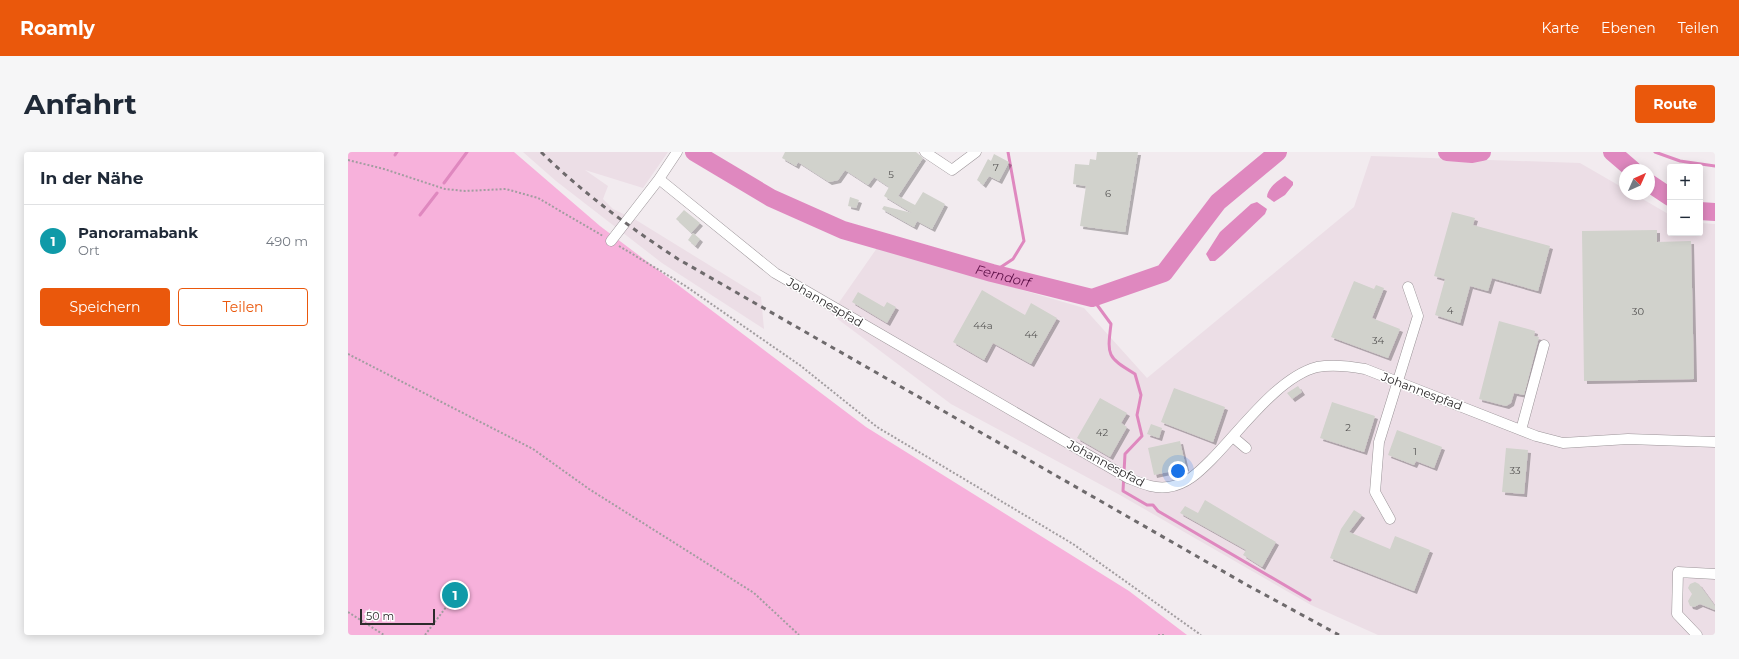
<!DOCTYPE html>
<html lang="de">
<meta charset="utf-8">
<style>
:root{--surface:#fff;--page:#f6f6f7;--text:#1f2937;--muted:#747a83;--line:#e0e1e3;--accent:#ea580c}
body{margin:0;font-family:Montserrat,sans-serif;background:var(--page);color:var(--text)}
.controls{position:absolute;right:12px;top:12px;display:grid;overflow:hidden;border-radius:4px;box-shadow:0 2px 10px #0003}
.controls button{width:36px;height:36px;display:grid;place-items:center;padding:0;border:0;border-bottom:1px solid var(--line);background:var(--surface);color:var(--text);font:20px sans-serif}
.compass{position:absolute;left:1271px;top:12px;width:36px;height:36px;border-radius:50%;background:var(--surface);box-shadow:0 2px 10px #0003;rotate:45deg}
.scale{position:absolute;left:12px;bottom:10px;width:75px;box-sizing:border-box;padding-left:4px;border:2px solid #2d2b2c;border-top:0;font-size:11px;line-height:14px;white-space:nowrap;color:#2d2b2c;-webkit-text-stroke:3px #fff;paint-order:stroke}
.you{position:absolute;left:830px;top:319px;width:14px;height:14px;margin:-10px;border:3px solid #fff;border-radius:50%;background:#1a73e8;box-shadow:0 0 0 6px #1a73e833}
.badge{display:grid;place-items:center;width:26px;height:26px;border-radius:50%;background:var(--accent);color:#fff;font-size:13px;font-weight:700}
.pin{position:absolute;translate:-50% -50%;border:2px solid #fff;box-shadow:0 1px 4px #0006}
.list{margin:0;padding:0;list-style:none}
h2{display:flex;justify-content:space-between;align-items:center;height:52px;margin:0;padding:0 16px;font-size:17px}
h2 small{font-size:13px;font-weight:400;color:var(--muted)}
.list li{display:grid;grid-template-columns:26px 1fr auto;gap:12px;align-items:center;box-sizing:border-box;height:72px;padding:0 16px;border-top:1px solid var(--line)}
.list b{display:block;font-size:15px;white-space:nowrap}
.list p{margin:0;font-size:13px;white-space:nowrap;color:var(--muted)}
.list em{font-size:13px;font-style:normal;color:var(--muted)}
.actions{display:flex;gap:8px;padding:12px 16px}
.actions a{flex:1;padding:9px 0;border:1px solid var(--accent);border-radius:4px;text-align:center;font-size:14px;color:var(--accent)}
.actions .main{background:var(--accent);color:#fff}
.map{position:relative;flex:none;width:1367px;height:483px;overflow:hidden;border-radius:4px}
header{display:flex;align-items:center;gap:24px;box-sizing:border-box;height:56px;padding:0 20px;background:var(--accent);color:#fff}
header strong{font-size:19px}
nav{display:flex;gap:22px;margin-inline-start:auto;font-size:14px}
.intro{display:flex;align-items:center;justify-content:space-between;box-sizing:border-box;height:96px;padding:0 24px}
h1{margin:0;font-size:28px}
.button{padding:10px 18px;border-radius:4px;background:var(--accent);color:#fff;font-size:14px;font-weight:700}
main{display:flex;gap:24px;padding:0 24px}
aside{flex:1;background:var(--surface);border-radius:4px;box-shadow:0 2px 10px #0003}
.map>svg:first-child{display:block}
.built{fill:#ecdee6}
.green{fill:#f7b1db}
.water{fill:#df88bf}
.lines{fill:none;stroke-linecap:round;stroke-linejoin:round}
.stream{stroke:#df88bf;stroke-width:3}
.river{stroke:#df88bf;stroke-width:18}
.building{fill:#d1d2cc;filter:url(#shadow)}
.minor-casing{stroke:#9b9498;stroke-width:11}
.path{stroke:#a29da0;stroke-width:2;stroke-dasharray:2 2;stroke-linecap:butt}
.minor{stroke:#fff;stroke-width:10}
.rail{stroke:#6e6a6c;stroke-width:3;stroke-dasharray:5 5;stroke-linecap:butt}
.labels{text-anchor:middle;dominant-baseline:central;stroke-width:3;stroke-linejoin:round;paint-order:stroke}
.number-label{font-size:10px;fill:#565554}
.street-label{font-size:12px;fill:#2d2b2c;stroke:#fff}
.water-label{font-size:13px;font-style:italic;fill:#5d1047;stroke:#fff}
</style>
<header>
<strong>Roamly</strong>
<nav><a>Karte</a><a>Ebenen</a><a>Teilen</a></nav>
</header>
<div class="intro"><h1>Anfahrt</h1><a class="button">Route</a></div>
<main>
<aside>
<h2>In der Nähe<small></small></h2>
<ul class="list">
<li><span class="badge" style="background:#0f9aa8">1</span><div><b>Panoramabank</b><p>Ort</p></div><em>490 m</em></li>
</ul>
<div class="actions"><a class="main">Speichern</a><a>Teilen</a></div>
</aside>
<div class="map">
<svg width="1367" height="483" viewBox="0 0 1367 483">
<defs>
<filter id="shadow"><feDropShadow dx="3" dy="3" stdDeviation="0" flood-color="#0004"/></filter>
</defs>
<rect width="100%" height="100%" fill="#f2ebef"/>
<path class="built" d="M175 0H320L295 36 237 18 260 34 255 47 265 57 288 68 413 145 416 177 314 111 208 29Z
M1023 4 1232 11 1277 37V42H1286L1322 63V81H1352V71L1367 72V483H1030L963 453 772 343 603 252 483 162 529 96 736 156 799 226 1006 55Z"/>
<path class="green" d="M0 0H166L252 74 518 275 781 439 839 483H0Z"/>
<path class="water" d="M937 24 945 30V33L937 43 926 50 919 45C919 37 930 28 937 24Z
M909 50 919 57 917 62 874 103 867 109H862L858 102 872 80 903 52Z"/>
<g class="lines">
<path class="stream" d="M1307 0 1332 9 1367 14
M47 3 49 0
M96 31 119 0
M72 63 89 41
M644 121 665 107 676 89 660 0
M744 146 763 172C759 204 759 205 787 222L793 243 789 263 794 284 777 302 775 339 799 353H805L810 359 962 448"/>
<g class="river">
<path id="s1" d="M346 0 423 46 495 78 644 121 744 146 816 121 870 50 930 0"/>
<path d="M1099 0 1124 2 1134 0"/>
<path d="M1264 0 1285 18"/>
<path d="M1301 31 1322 45"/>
<path d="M1352 59 1367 60"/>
</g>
</g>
<path class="building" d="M437 0H568L575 6 550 44 567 53 575 40 597 52 584 77 569 69 566 75 534 57 536 54 564 61 536 44 541 35 526 25 520 33 497 18 490 28 481 30 450 10 448 14 434 6Z
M749 0H790L777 80 732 74 738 34 725 32 727 12 741 13 742 7 748 8Z
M646 2 661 10 651 29 641 24 635 33 629 28 640 7 643 9Z
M502 45 511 48 508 56 500 54Z
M336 58 352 71 343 81 328 67Z
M1104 60 1127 66 1125 73 1202 94 1190 139 1144 126 1140 139 1122 134 1112 171 1087 163 1097 127 1086 124Z
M1309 78V90L1343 89 1346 227 1236 229 1234 79Z
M345 81 352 87 347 94 340 88Z
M1006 129 1026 137 1028 133 1036 136 1024 166 1052 177 1040 206 983 185Z
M634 138 677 163 683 151 709 166 683 212 645 191 636 208 605 190Z
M510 140 536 155 539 150 548 155 539 171 504 150Z
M1151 169 1187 179 1186 184 1191 185 1176 243 1166 241 1163 251 1158 254 1131 247Z
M950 234 954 240 944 247 939 241Z
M826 236 877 255 865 290 813 270Z
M752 246 779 261 773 271 779 275 762 305 729 286Z
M984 250 1027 264 1016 300 972 286Z
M803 272 814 276 811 286 799 282Z
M1049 278 1094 295 1086 316 1068 309 1066 313 1040 303Z
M832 289 838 316 806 323 800 296Z
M1158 296 1180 298 1176 342 1154 340Z
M857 348 928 390 914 415 895 403 898 398 832 361 837 354 850 361Z
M1006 358 1014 363 1001 380 1042 397 1047 384 1082 398 1066 439 982 406 993 377Z
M1347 430 1351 432 1367 454V458L1352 452 1346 455 1342 454 1340 449 1344 442 1340 436 1342 432Z"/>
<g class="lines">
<g class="minor-casing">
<path id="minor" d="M577 0 604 18 628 0
M311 27 427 121 780 326C793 331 805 337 820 335 838 333 851 320 863 308 892 279 930 225 969 215 985 212 1001 214 1017 217L1188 284 1215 291 1280 287 1367 290
M263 89 311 27 329 0
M1173 278 1196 193
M885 285 898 296
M1042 367 1027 340 1031 290 1070 164 1060 135
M1349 483 1329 462 1330 420 1367 422"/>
</g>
<path class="path" d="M0 8 36 17 97 37 117 39 158 37 190 46 255 84
M271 94 336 133 453 214 529 275 725 392 853 483
M0 202 185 297 241 337 406 441 451 483
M0 460 36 483
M77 483 105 446
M810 483H817"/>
<use href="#minor" class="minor"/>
<path class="rail" d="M193 0C235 41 281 75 330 107L899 433 991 483"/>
</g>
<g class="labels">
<g class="number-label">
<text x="648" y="15">7</text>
<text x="543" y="22">5</text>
<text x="760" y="41">6</text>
<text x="1102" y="158">4</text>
<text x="1290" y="159">30</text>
<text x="635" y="173">44a</text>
<text x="683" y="182">44</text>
<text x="1030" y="188">34</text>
<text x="1000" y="275">2</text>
<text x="754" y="280">42</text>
<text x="1067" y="299">1</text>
<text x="1167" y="318">33</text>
</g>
<g class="street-label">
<text transform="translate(477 150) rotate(30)">Johannespfad</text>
<text transform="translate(1074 239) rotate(21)">Johannespfad</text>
<text transform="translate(758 311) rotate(28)">Johannespfad</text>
</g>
<g class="water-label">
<text stroke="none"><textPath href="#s1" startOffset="335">Ferndorf</textPath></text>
</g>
</g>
</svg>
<div class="controls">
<button>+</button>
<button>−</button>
</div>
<svg class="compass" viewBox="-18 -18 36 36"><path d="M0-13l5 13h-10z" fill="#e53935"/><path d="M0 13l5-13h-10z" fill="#747a83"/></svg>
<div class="scale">50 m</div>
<div class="you"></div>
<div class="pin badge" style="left:107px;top:443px;background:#0f9aa8">1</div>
</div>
</main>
